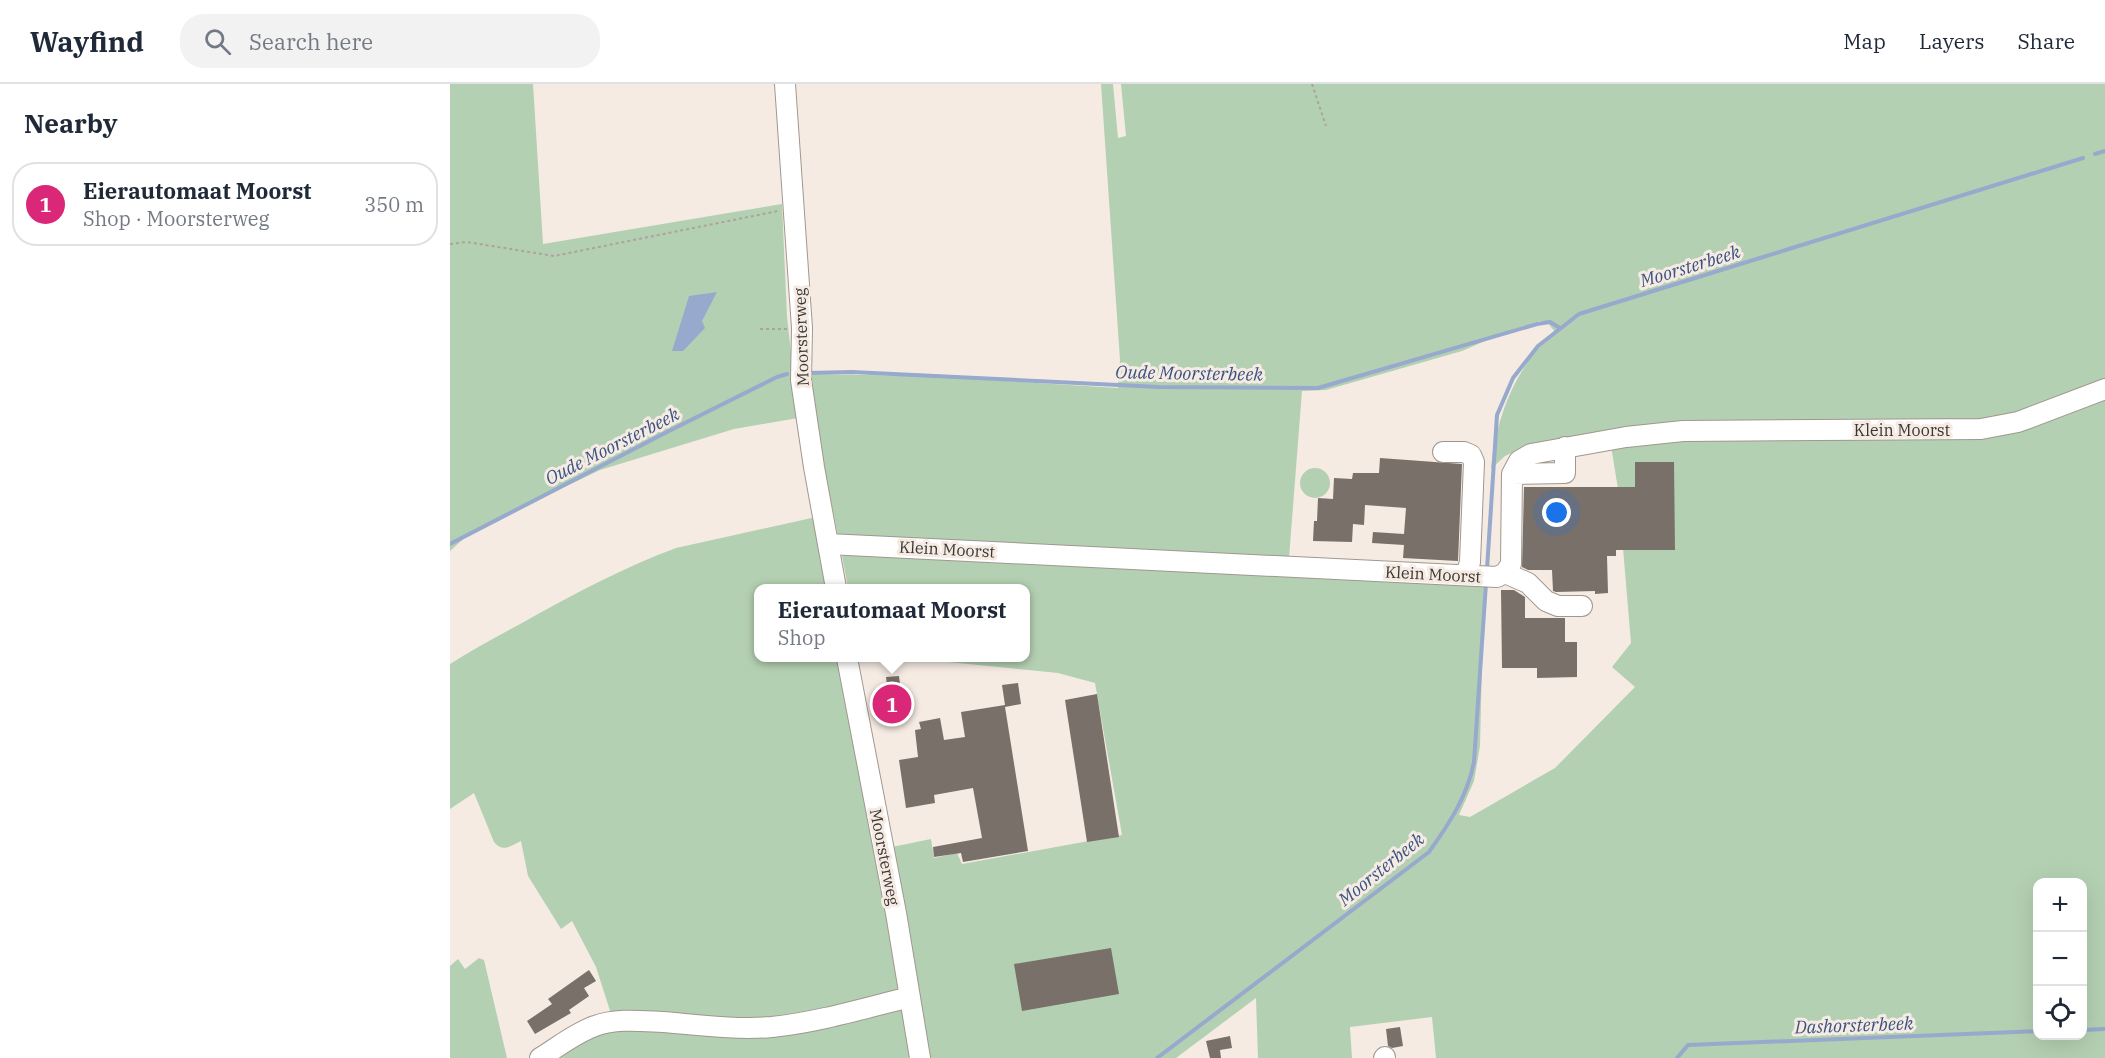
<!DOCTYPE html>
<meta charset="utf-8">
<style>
:root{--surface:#fff;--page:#f2f2f3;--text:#1f2937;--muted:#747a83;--line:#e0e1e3;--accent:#db2777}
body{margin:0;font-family:"IBM Plex Serif",serif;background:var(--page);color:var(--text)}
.controls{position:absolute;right:18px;bottom:18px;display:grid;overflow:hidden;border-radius:12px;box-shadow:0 6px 24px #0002}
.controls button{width:54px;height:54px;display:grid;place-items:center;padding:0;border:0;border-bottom:2px solid var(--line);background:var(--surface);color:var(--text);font:30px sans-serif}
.you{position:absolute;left:1107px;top:429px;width:21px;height:21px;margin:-15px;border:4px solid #fff;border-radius:50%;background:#1a73e8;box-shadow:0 0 0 9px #1a73e833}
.badge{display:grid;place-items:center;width:39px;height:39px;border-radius:50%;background:var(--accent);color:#fff;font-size:20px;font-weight:700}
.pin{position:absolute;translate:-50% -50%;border:3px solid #fff;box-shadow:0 2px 6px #0006}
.popup{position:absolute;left:304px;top:500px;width:276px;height:78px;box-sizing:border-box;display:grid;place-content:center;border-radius:12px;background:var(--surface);filter:drop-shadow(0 2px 4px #0005);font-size:20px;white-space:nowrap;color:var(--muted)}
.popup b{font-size:22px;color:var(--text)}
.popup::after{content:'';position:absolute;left:50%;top:100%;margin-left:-12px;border:12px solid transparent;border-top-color:var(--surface)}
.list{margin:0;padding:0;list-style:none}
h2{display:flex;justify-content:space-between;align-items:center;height:78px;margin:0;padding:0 24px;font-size:26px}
h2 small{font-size:20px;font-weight:400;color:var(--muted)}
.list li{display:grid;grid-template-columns:39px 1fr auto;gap:18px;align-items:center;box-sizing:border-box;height:84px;margin:0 12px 12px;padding:0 12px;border:2px solid var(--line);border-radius:24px}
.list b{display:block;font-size:22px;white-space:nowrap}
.list p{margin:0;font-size:20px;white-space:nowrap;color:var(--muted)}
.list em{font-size:20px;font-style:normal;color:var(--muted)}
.icon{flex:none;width:33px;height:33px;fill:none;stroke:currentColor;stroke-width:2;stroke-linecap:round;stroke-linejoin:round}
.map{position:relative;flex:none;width:1655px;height:974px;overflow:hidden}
header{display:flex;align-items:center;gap:36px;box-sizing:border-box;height:84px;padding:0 30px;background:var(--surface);border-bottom:2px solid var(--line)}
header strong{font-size:28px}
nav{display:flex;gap:33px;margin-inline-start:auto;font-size:21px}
.search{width:420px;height:54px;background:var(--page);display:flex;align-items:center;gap:15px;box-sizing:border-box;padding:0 21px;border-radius:24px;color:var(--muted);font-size:22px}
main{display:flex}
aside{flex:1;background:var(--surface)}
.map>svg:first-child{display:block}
.green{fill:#b4d0b2;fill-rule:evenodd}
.water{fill:#97a9cc}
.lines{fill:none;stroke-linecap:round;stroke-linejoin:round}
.stream{stroke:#97a9cc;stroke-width:4}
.building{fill:#787069}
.minor-casing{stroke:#a0978f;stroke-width:22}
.path{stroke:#aba39d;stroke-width:2;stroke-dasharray:3 3;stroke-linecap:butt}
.minor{stroke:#fff;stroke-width:20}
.labels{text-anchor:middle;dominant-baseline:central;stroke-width:6;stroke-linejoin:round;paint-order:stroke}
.street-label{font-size:16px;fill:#3a3633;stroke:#f5ebe3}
.water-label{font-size:18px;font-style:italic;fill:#3a5382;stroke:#f5ebe3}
</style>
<header>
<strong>Wayfind</strong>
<div class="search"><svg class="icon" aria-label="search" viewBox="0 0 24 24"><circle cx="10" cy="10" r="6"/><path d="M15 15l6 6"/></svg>Search here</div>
<nav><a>Map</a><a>Layers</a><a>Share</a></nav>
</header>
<main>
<aside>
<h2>Nearby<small></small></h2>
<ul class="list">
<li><span class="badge">1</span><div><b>Eierautomaat Moorst</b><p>Shop · Moorsterweg</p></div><em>350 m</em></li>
</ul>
</aside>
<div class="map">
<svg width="1655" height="974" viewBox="0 0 1655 974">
<rect width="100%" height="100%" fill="#f5ebe3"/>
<path class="green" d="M0 0H83L93 160 332 120 337 232 348 334 284 345 150 386 21 448 0 467Z
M651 0H663L668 54 676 52 671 0H1655V300L1559 338 1415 341 1070 365 1055 372 1041 385C1046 334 1065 282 1105 248L1097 238 1090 237 1058 247 1012 267 904 298 876 306 852 307 839 474 389 457 360 312 358 290 475 292 668 304 670 276Z
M1655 310V974H986L982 933 900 943 902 974H808L806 914 726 974H477L442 763 481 755 484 774 507 769 512 780 672 751 645 599 608 589 458 574H576V504H398L392 472H449L1034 497 1030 662 1024 697 1009 731 1020 733 1105 684 1185 603 1162 583 1181 559 1168 405 1161 362 1187 357 1525 354ZM1588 798H1632V952H1588Z
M850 399a15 15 0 1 1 30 0a15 15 0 1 1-30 0Z
M366 433 380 504H308V574H392L450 911 338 936 162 933 146 883 122 837 111 845 78 792 71 757C60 762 53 769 44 758L24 709 0 725V580C23 565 48 552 72 539 122 511 172 484 226 464Z
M29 874 34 876 57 974H0V882L8 875 15 885Z
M451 920 461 974H97L150 943 269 948Z"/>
<path class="water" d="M267 208 252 237 255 244 233 267H222L239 212Z"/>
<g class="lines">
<path class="stream" d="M1645 70 1655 67
M357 289 402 288 709 303 868 304 1087 240 1100 238 1110 244
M0 460 217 348 327 293 337 290
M1037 485 1047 331 1063 294 1088 262 1129 230 1633 74
M1632 946 1655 945
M707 974 979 768C999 740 1017 713 1024 678L1036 499
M1227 974 1238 961 1588 947"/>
</g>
<path class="building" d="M930 374 1012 380 1008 477 953 474 954 461 922 459 923 448 954 450 956 424 915 421 914 441 903 440 902 458 863 457 864 437H867L868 414 883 415 884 394 902 395 903 389H929Z
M1185 378H1224L1225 466H1166V472H1157L1158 509 1145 510V507L1106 508 1103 507 1102 486H1078L1072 483 1074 403H1185Z
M1051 506H1064L1075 513V534H1115V558H1127V593L1087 594V584H1052Z
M449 592 453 625 440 627 436 593Z
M568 599 571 620 555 623 578 767 513 778 511 769 484 773 483 763 532 754 523 704 484 711 485 719 456 724 449 676 468 673 465 646 471 645 469 638 490 634 494 656 515 653 511 628 555 621 552 601Z
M647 610 669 753 637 758 615 616Z
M661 864 669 910 572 927 564 880Z
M139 886 146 897 134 904 139 912 119 926 121 929 85 950 77 937 102 920 98 915Z
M950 943 953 962 942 964 938 962 936 945Z
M780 952 782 964 770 966 771 974H760L756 957Z"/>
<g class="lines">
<g class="minor-casing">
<path id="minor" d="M335 0 352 244 351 296 364 383 386 504
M993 368H1014L1021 371 1024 378 1020 478 1016 491
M1062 390 1115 389V363
M378 460 1047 493 1055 489 1061 480 1062 390 1069 377 1081 370 1176 353 1233 347 1531 345 1568 338 1655 305
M1055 489 1078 499 1096 517 1108 522H1132
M397 574 446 829 470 974
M90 974C108 963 125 949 145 942 166 934 191 937 213 938 249 941 286 946 322 943 369 938 415 924 460 913
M934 974 935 973"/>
</g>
<path class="path" d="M862 0 876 42
M0 160 17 158 104 172 328 127
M310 245H337"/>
<use href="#minor" class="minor"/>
</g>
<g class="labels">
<g class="street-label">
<text transform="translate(351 253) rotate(-92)">Moorsterweg</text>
<text x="1452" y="346">Klein Moorst</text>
<text transform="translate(497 465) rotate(3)">Klein Moorst</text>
<text transform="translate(983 490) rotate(3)">Klein Moorst</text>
<text transform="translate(435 773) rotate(79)">Moorsterweg</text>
</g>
<g class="water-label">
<text transform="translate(1240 182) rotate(-17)">Moorsterbeek</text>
<text transform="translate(739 289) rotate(1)">Oude Moorsterbeek</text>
<text transform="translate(162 362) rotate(-27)">Oude Moorsterbeek</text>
<text transform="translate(931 785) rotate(-39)">Moorsterbeek</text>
<text transform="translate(1404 941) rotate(-2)">Dashorsterbeek</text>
</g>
</g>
</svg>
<div class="controls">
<button>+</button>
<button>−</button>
<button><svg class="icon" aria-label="locate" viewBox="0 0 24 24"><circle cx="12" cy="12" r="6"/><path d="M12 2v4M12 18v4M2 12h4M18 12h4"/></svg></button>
</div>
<div class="you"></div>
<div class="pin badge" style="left:442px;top:620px">1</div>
<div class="popup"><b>Eierautomaat Moorst</b>Shop</div>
</div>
</main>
